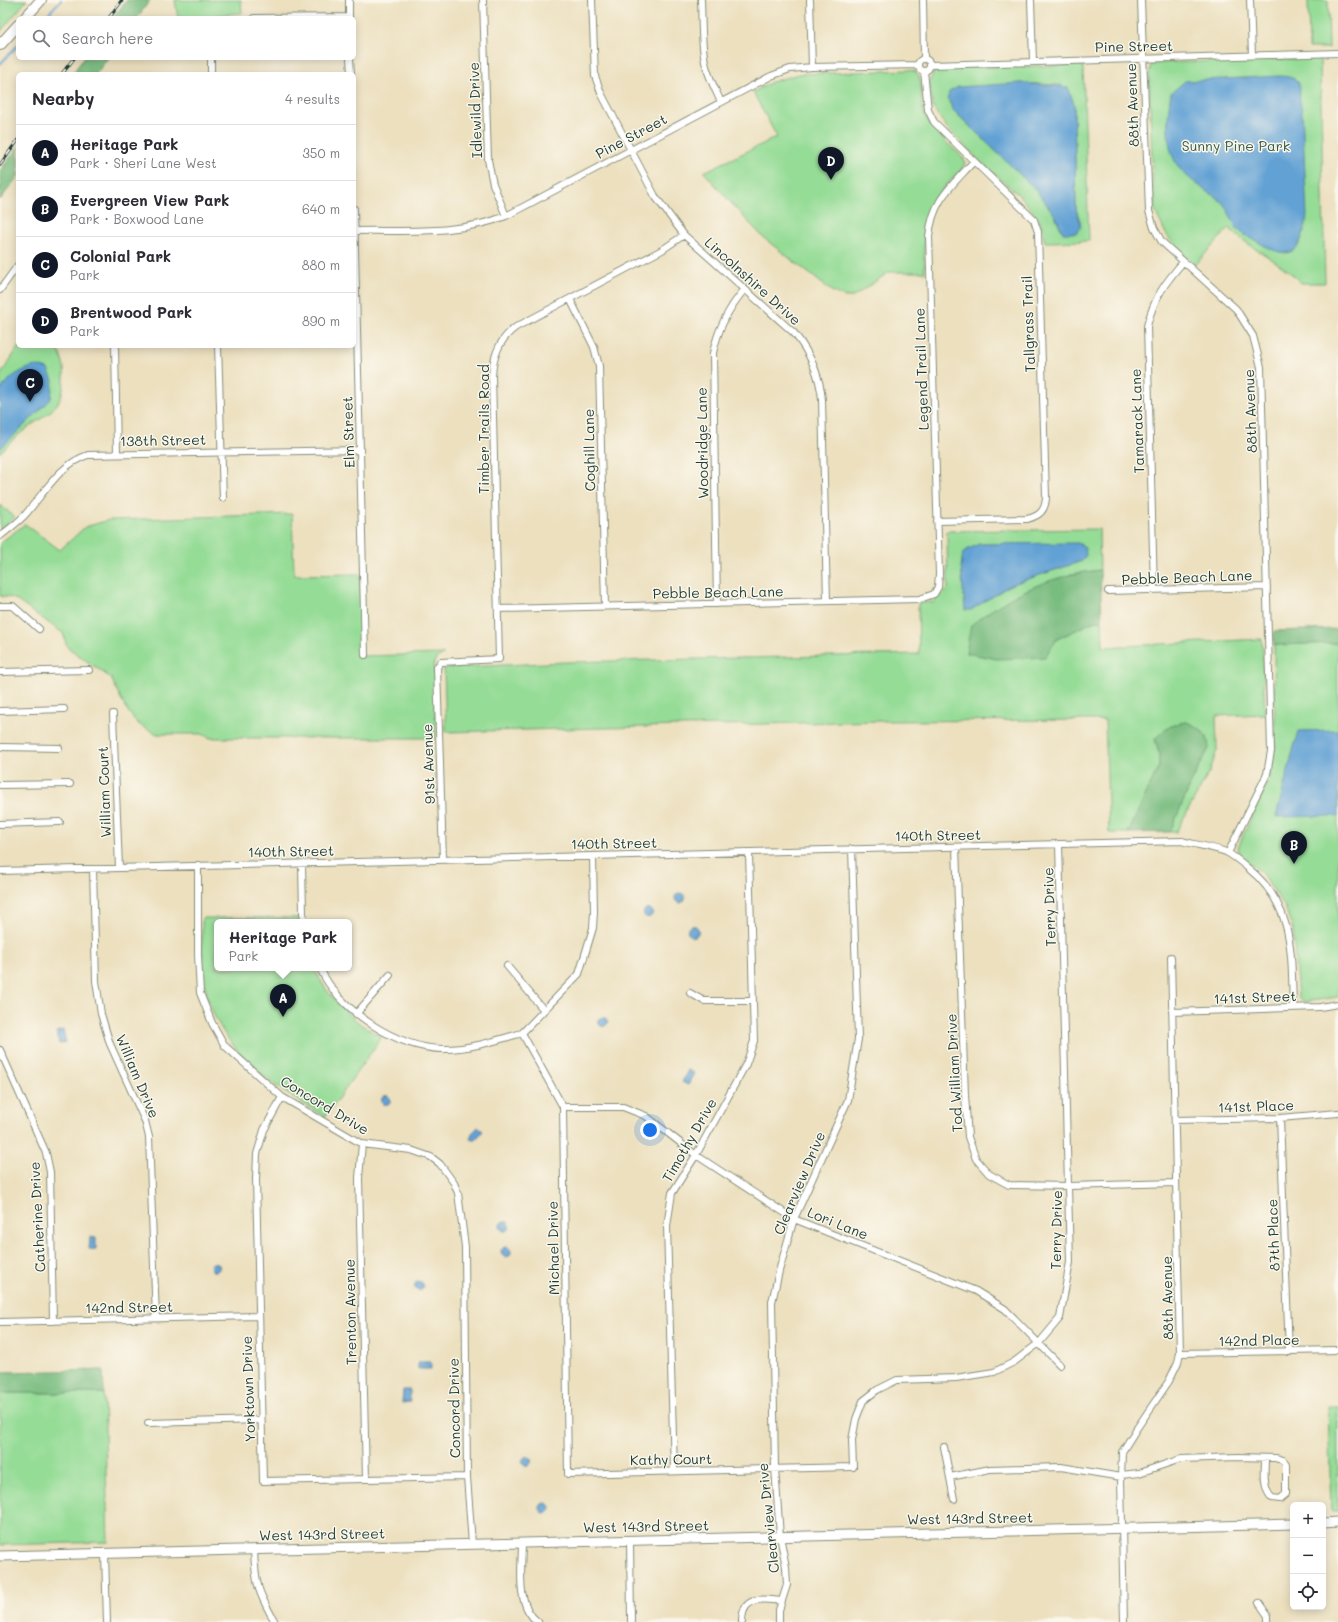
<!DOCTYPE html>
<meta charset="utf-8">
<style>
:root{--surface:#fff;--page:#f2f2f3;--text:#2b2b33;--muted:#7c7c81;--line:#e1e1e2;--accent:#111827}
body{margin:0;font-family:Mali,sans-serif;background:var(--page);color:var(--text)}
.controls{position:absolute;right:12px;bottom:12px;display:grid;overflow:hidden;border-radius:6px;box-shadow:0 2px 10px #0003}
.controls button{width:36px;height:36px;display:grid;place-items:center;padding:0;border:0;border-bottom:1px solid var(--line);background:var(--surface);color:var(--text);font:20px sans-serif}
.you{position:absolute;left:650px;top:1130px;width:14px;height:14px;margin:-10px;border:3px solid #fff;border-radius:50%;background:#1a73e8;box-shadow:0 0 0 6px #1a73e833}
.badge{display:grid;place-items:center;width:26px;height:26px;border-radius:50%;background:var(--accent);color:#fff;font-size:13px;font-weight:700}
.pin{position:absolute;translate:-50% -33px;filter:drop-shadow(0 1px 2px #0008)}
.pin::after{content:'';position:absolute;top:21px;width:14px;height:12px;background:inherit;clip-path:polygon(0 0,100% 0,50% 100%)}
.popup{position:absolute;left:214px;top:919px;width:138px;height:52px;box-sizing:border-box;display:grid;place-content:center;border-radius:6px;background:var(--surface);filter:drop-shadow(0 1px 3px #0005);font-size:13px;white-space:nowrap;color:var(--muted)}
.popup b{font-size:15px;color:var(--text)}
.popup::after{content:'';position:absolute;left:50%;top:100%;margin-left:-8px;border:8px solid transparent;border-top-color:var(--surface)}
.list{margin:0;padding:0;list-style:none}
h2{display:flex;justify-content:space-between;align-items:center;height:52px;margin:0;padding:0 16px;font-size:17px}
h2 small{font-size:13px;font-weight:400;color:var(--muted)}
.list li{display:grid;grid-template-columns:26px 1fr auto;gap:12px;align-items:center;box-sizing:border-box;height:56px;padding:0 16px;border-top:1px solid var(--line)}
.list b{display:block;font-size:15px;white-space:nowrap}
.list p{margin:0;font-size:13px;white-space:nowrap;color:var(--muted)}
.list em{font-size:13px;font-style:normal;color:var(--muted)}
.icon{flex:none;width:22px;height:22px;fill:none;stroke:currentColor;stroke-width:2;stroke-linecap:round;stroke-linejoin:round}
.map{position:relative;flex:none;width:1338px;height:1622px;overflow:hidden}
.search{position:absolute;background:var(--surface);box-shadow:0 2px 10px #0003;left:16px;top:16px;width:340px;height:44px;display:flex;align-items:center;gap:10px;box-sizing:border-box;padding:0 14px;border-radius:6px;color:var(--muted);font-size:15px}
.panel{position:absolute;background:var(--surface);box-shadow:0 2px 10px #0003;left:16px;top:72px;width:340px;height:276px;border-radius:6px}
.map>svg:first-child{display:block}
.green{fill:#95dc96;stroke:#5a8c65;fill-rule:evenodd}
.forest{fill:#78bc7f;stroke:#4c7c5a}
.water{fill:#62a1d4;stroke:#406f84}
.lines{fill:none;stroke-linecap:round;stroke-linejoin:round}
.stream{stroke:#62a1d4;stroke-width:2}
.street-casing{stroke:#868e7a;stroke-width:8}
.secondary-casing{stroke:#868e7a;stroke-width:11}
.primary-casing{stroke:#868e7a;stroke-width:12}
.street{stroke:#fff;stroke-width:6}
.secondary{stroke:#fff;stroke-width:9}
.primary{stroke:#fff;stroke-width:10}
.rail-casing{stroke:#1f3d34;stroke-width:3.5}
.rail{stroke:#fbf7ec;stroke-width:2;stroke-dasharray:6;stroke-linecap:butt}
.labels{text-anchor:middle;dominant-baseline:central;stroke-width:3;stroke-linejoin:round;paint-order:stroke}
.street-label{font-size:14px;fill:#1f3d34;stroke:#fbf7ec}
.park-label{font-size:14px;fill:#375d48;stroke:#fbf7ec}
</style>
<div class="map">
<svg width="1338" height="1622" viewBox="0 0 1338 1622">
<rect width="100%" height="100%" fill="#fbf7ec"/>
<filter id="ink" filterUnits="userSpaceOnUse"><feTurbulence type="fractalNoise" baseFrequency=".025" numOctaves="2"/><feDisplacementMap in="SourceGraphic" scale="8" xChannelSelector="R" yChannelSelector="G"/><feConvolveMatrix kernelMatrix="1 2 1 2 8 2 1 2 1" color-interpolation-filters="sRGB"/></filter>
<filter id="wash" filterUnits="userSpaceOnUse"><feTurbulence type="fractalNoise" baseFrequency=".012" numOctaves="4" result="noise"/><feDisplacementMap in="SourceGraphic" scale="16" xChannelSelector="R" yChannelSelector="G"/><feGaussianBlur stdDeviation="0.9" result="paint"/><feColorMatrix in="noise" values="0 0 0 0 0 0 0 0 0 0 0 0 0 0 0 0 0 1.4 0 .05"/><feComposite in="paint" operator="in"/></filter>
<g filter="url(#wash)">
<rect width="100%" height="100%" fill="#ece0bf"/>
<path class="green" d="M0 0H27L0 32Z
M175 0H241L242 13 218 15 214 18H178Z
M1308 0H1328L1329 48H1309Z
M1320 58 1325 283H1301C1280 260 1251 250 1229 228L1195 265 1175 246 1166 234 1155 211 1153 190 1149 75 1151 65 1157 63Z
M1083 65 1089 241 1045 242 1040 221 1021 197 981 162 947 128 933 108 929 82 934 72 939 68ZM1021 83 1061 85 1074 104 1076 209 1081 223 1061 230 1055 215 1034 188 952 109 998 86Z
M908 70 915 71C924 78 920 99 923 110 929 129 948 144 963 157L965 163C961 173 949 181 943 189 920 214 924 240 925 272H889L853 297H845L833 292 765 239 740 213 704 172 777 137 753 92 772 82 799 74Z
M19 346H55C62 356 65 365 64 377 64 411 45 414 22 432 14 438 7 446 0 453V376Z
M0 505 15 517 0 530Z
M292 514 294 575 360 574 362 639 358 645V652L362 656 444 654 437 658 434 663 436 738H210L202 734H157L143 727 136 722 125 707 111 678 67 647 63 633 13 598 0 596V543L25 524 60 550 85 527 109 520Z
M1099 529 1100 570 1070 574 968 646 967 652 1044 657 1057 639 1095 621H1102L1103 647 1262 639 1265 714 1216 716 1217 750 1210 771 1176 832H1170L1192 781 1209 748 1207 737 1199 728 1155 739 1159 754V766L1128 833H1109L1105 720 880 721 446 732 444 668 566 662 919 654 918 603 934 602 948 588 947 531ZM979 544H1004L1082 561 1010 585 989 599Z
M1338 643V997L1304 1002 1298 997 1293 930 1285 907 1261 872 1240 855 1238 847 1270 776 1275 748 1274 645Z
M202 918H299V922H217V968H314C328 998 353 1022 382 1037L325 1117C313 1109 299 1102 286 1093 250 1068 212 1031 205 986 201 964 202 941 202 918Z
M0 1393H104L108 1542 0 1545Z
M1328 1406H1338V1511H1331Z"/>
<path class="forest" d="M127 0H150L137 18H113Z
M84 58H108L96 74H72Z
M18 147V176L0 200V171Z
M1100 570 1102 621H1094L1057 639 1045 657 997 659 966 653 971 625C1012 593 1048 576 1100 570Z
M1338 629V643L1274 645V631Z
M1187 722 1199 728 1207 737 1209 748 1192 781 1170 832 1128 833 1159 766V754L1155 739C1164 729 1173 723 1187 722Z
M103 1370 104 1393H0V1372Z"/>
<path class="water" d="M1280 76C1310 78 1295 91 1302 110L1307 216C1301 253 1292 263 1258 242 1251 238 1241 234 1237 228 1231 220 1229 210 1222 202 1208 191 1191 182 1180 169 1164 149 1167 116 1171 93L1185 81Z
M1021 83 1068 87 1074 104 1076 209 1081 227 1076 233H1063L1055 215 1034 188 952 109 948 97 949 92 958 87Z
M37 366 48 369 53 380 51 399 0 449C0 438 0 400 0 392 6 379 22 368 37 366Z
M1078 543 1085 547 1086 555 1082 561 1010 585 971 610H965L961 567 963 552 979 544Z
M1338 730V816L1276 817 1298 731Z
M675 898a5 5 0 1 1 10 0a5 5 0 1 1-10 0Z
M643.5 913a4.5 4.5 0 1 1 9 0a4.5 4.5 0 1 1-9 0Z
M687.5 931a5.5 5.5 0 1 1 11 0a5.5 5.5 0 1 1-11 0Z
M598.5 1022a4.5 4.5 0 1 1 9 0a4.5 4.5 0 1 1-9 0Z
M63 1030 66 1042 59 1044 56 1032Z
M688 1070 694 1073 688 1085 682 1082Z
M381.5 1100a4.5 4.5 0 1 1 9 0a4.5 4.5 0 1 1-9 0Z
M478 1127 483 1131 476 1139H470L472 1133Z
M500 1226a5 5 0 1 1 10 0a5 5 0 1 1-10 0Z
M90 1237 96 1238V1250L89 1249Z
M501 1252a5 5 0 1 1 10 0a5 5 0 1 1-10 0Z
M210.5 1267a4.5 4.5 0 1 1 9 0a4.5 4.5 0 1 1-9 0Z
M414.5 1286a4.5 4.5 0 1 1 9 0a4.5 4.5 0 1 1-9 0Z
M418 1362H431V1369H418Z
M403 1390H410V1402L402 1403Z
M522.5 1461a4.5 4.5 0 1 1 9 0a4.5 4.5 0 1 1-9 0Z
M540 1508a5 5 0 1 1 10 0a5 5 0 1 1-10 0Z"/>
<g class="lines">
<path class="stream" d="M44 18 61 0
M0 64 18 45"/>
</g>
</g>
<g filter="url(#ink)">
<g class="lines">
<g class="street-casing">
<path id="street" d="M349 0V18
M483 0 488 160 493 184 506 216
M592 0 595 76 601 93 655 196 684 235 794 333C810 353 820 375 822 400L827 601
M701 0C702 20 701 42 705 62 708 76 715 89 721 102
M810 0 812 67
M923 0 924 58
M1031 0 1033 61
M1141 0 1149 211 1154 228 1162 242 1236 309 1253 336 1261 367 1271 751 1267 774 1228 853
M1250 0 1252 55
M254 18 349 17
M211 58V74
M350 58 351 74
M918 65a6 6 0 1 1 12 0a6 6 0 1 1-12 0Z
M931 65 1338 53
M924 71 928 110 934 122 1034 220 1038 232 1046 496C1046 510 1040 516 1027 519L937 521
M354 209 365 655
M354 231C405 230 459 235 506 216L771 76 790 69 812 67 918 65
M0 290 18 265
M570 299 594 347 599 366 605 606
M115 346 117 453
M218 346 223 498
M0 536C8 530 16 524 24 516 43 495 59 464 88 455L361 450
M1154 590 1147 326C1154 298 1164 284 1183 262
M1108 591 1267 587
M717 604 713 353C718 328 728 309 744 290
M0 606H13L39 629
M498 609 920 599 934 594 938 587 939 574 929 236C933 199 951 187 974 161
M0 672 89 670
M0 711 64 709
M113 714 119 868
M0 747 59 748
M0 785 70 784
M0 824 60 822
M956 847 965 1095 968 1137 976 1159 989 1174 1009 1185 1069 1186 1176 1183
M443 860 437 667 441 662 499 659 492 376C493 356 499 339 516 327L662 250 684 235
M302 864 303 913 305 922
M198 865V955L200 993 212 1023 225 1046 282 1097 362 1144 411 1150 431 1157 440 1164 454 1183 458 1193 465 1247 467 1477 472 1544
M93 869 96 981 101 1014 110 1044 145 1121 149 1137 156 1318
M0 871 1182 841C1196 845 1212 847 1226 852 1234 856 1242 863 1248 868 1295 906 1291 953 1293 1007
M507 966 543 1009
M320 968C338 1010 399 1050 445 1049 471 1049 498 1040 522 1033
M690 993 704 1001H753
M1172 1012 1320 1007 1338 1004
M356 1014 390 975
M522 1033 563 1107 568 1474 853 1467 852 1440 856 1419 863 1401 877 1390 897 1380 956 1378 994 1372 1014 1362 1039 1343 1060 1318 1070 1262 1059 844
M522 1033 579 974 593 928 594 912 593 856
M0 1050 46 1153 50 1172 53 1321
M282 1097 264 1130 257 1154 256 1179 263 1481 467 1477
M563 1107H623L646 1116 696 1155 794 1219 976 1291 1005 1309 1060 1365
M1280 1118 1289 1352
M1175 1120 1280 1118 1338 1113
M362 1144 359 1178 366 1479
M0 1322 258 1316
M1180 1353 1338 1350
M148 1423 261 1420
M944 1447 954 1499
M674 1471 667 1226 672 1193 696 1155 746 1064 754 1041 749 852
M1121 1475 1139 1473 1181 1459 1238 1457 1275 1458 1283 1460 1286 1465V1494L1280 1499 1272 1498C1262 1488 1265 1471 1265 1458
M950 1477 990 1469 1061 1467 1121 1477
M630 1540 631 1622
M522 1543C522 1568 515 1605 538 1622
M254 1549C255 1584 258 1592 275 1622
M105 1554 107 1622
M1259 1603 1268 1616V1622
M742 1622C742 1596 762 1598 781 1601
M779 1622V1610L787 1585 786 1567 780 1536 775 1468 772 1302 779 1271 794 1219 848 1100 858 1039 852 849
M1124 1622 1121 1477 1122 1452 1137 1428 1169 1381 1178 1362 1180 1353 1171 957"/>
</g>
<g class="secondary-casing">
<path id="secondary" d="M1323 1523 1338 1522
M0 1556 1293 1524"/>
</g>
<g class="primary-casing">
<path id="primary" d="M25 18 41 0
M0 45 18 25"/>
</g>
<use href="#street" class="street"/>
<use href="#secondary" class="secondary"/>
<use href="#primary" class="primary"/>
<g class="rail-casing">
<path id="rail" d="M109 18 122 0
M62 74 74 58
M0 165 18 140"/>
</g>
<use href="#rail" class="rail"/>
</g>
</g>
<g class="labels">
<g class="street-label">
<text transform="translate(1134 46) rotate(-1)">Pine Street</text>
<text transform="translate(1132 105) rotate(-92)">88th Avenue</text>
<text transform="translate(475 110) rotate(-92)">Idlewild Drive</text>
<text transform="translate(631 136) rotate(-28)">Pine Street</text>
<text transform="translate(753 281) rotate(42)">Lincolnshire Drive</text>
<text transform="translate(1028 324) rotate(-92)">Tallgrass Trail</text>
<text transform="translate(921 369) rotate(-92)">Legend Trail Lane</text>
<text transform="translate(1250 411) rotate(-92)">88th Avenue</text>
<text transform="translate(1137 421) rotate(-92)">Tamarack Lane</text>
<text transform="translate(483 429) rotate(-90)">Timber Trails Road</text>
<text transform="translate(348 432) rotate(-92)">Elm Street</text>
<text transform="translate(163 440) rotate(-1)">138th Street</text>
<text transform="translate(702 443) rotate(-91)">Woodridge Lane</text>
<text transform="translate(589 450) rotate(-91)">Coghill Lane</text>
<text transform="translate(1187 577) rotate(-2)">Pebble Beach Lane</text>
<text transform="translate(718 592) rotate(-1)">Pebble Beach Lane</text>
<text transform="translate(428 764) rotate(-92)">91st Avenue</text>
<text transform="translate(104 792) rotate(-92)">William Court</text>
<text transform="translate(938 835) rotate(-1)">140th Street</text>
<text transform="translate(614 843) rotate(-1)">140th Street</text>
<text transform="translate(291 851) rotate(-1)">140th Street</text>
<text transform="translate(1049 907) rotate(-92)">Terry Drive</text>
<text transform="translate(1255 997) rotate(-2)">141st Street</text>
<text transform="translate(954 1073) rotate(-93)">Tod William Drive</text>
<text transform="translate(138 1076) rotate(67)">William Drive</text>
<text transform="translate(325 1105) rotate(31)">Concord Drive</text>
<text transform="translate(1256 1106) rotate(-2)">141st Place</text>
<text transform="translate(689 1140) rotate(-60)">Timothy Drive</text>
<text transform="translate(799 1183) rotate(-67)">Clearview Drive</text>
<text transform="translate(37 1217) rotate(-93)">Catherine Drive</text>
<text transform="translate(838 1223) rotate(22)">Lori Lane</text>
<text transform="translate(1056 1230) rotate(-89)">Terry Drive</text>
<text transform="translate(1273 1235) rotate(-92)">87th Place</text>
<text transform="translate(553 1248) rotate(-91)">Michael Drive</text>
<text transform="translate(1167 1298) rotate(-91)">88th Avenue</text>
<text transform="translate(129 1307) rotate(-1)">142nd Street</text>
<text transform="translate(350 1312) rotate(-91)">Trenton Avenue</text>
<text transform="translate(1259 1340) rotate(-1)">142nd Place</text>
<text transform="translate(248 1389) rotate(-92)">Yorktown Drive</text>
<text transform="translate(454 1408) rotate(-91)">Concord Drive</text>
<text transform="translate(671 1459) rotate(-1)">Kathy Court</text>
<text transform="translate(768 1518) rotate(-96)">Clearview Drive</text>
<text transform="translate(970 1518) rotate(-1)">West 143rd Street</text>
<text transform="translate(646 1526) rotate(-1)">West 143rd Street</text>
<text transform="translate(322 1534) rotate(-1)">West 143rd Street</text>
</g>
<g class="park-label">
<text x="1236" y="145">Sunny Pine Park</text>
</g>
</g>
</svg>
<div class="controls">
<button>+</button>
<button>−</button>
<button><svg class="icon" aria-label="locate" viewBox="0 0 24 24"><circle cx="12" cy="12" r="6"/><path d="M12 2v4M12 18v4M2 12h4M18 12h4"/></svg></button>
</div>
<div class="you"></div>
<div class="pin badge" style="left:283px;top:1017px">A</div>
<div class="popup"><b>Heritage Park</b>Park</div>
<div class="pin badge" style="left:1294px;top:864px">B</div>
<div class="pin badge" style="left:30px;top:402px">C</div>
<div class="pin badge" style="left:831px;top:180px">D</div>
<div class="search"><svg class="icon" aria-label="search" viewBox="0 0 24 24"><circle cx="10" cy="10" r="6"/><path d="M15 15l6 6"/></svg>Search here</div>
<section class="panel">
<h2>Nearby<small>4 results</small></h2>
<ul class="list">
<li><span class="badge">A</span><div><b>Heritage Park</b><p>Park · Sheri Lane West</p></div><em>350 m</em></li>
<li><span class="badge">B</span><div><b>Evergreen View Park</b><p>Park · Boxwood Lane</p></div><em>640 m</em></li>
<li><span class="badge">C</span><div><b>Colonial Park</b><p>Park</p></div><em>880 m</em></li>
<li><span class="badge">D</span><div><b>Brentwood Park</b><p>Park</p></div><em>890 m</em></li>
</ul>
</section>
</div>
